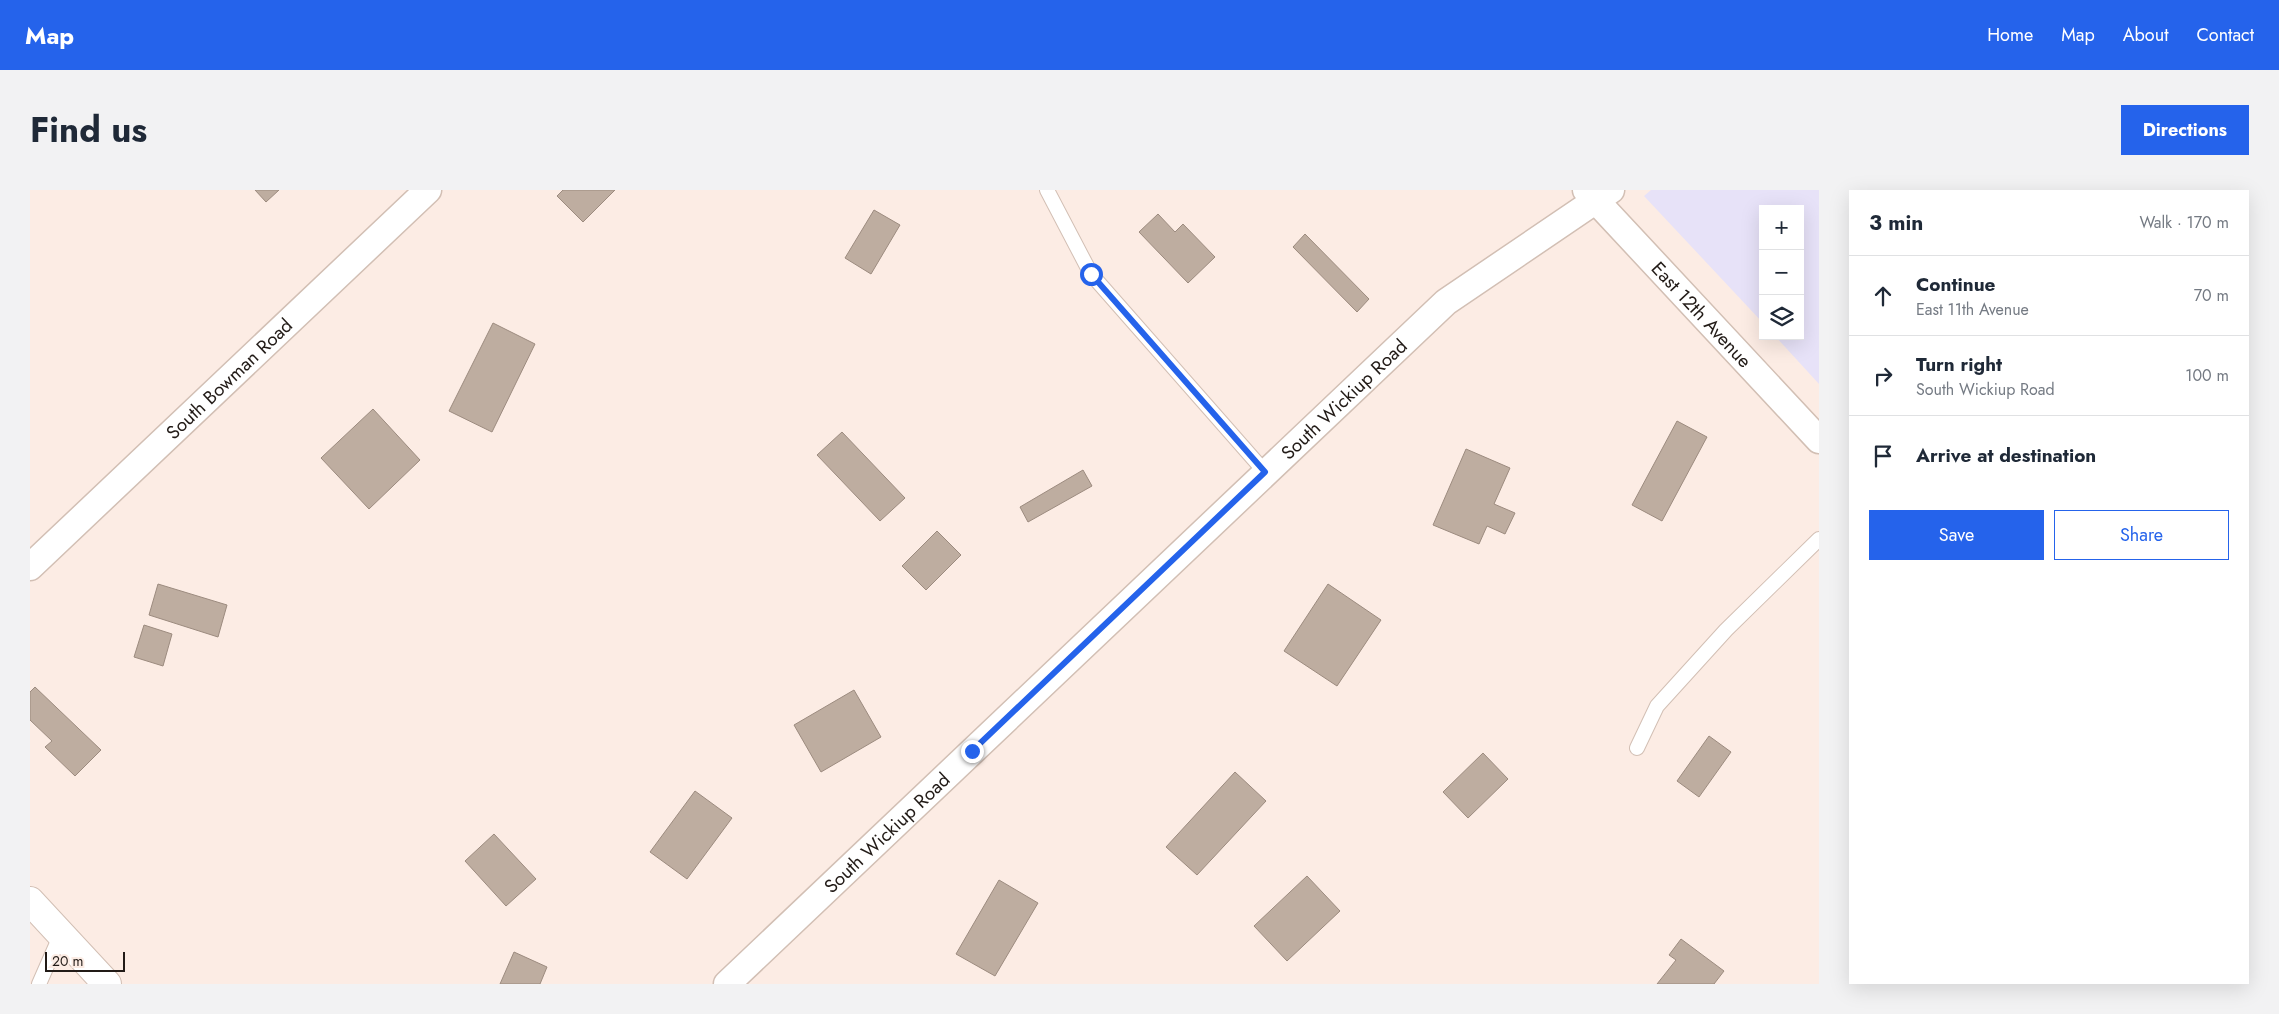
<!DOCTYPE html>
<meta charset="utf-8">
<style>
:root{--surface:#fff;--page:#f2f2f3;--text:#1f2937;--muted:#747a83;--line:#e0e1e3;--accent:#2563eb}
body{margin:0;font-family:Jost,sans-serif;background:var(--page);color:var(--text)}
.controls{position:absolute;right:15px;top:15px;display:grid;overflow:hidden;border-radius:0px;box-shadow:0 5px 20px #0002}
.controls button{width:45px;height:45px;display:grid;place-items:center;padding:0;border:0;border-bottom:1px solid var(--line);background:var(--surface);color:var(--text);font:25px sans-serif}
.scale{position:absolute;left:15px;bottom:12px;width:80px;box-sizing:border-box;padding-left:5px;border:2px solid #221b17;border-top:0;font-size:14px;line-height:18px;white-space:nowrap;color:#221b17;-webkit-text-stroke:4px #fcece4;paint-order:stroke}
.stop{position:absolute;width:15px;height:15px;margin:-11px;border:4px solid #2563eb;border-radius:50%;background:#fff}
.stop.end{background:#2563eb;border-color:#fff;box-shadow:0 1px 5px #0008}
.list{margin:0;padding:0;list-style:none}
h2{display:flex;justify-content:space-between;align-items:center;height:65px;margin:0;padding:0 20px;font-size:21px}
h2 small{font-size:16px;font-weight:400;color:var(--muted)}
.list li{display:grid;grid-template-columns:32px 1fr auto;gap:15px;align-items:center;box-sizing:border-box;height:80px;padding:0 20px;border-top:1px solid var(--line)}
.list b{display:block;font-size:19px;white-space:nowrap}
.list p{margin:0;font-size:16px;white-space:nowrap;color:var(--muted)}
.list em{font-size:16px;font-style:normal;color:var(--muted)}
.actions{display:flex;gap:10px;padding:15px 20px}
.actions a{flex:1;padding:11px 0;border:1px solid var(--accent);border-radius:0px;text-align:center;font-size:18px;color:var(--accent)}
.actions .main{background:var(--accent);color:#fff}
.icon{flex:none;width:28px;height:28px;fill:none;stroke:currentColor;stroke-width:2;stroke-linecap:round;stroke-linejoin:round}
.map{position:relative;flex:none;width:1789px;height:794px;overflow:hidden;border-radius:0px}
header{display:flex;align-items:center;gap:30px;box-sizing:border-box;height:70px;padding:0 25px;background:var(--accent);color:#fff}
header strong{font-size:24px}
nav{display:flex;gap:28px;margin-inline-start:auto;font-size:18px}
.intro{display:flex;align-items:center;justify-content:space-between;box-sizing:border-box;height:120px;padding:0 30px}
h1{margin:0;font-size:35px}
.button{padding:12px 22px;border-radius:0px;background:var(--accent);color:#fff;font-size:18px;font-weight:700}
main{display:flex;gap:30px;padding:0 30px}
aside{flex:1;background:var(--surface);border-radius:0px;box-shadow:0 5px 20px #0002}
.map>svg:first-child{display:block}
.industrial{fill:#e7e2f8}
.building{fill:#beada0;stroke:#9c8b7f}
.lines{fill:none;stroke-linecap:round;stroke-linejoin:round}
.lane-casing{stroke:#d2bfb4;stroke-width:16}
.street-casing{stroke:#d2bfb4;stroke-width:29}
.secondary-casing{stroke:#d2bfb4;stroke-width:30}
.lane{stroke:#fff;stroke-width:14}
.street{stroke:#fff;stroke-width:26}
.secondary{stroke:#fff;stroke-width:28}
.route{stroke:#2563eb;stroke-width:6}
.labels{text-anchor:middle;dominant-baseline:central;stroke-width:4;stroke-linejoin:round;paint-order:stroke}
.street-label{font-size:19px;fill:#221b17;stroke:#fcece4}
</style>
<header>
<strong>Map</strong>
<nav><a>Home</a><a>Map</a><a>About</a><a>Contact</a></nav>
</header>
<div class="intro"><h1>Find us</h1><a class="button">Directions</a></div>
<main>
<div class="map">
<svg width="1789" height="794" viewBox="0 0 1789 794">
<rect width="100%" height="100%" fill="#fcece4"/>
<path class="industrial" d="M1621 0H1789V194L1745 146H1770V19H1733V133L1614 6Z"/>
<path class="building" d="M225 0H249L236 12Z
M533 0H585L553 32 527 6Z
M844 20 870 35 841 84 815 68Z
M1128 24 1145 42 1153 34 1185 67 1158 93 1109 42Z
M1275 44 1339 109 1327 122 1263 57Z
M463 133 505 154 462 242 419 221Z
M343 219 390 270 339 319 291 268Z
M1647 231 1677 247 1632 331 1602 315Z
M812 242 875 308 850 331 787 265Z
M1436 259 1480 278 1464 314 1485 323 1475 344 1457 336 1449 354 1403 335Z
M1053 280 1062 296 998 332 990 317Z
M907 341 931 365 896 400 872 376Z
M128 394 197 415 188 447 119 425Z
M1298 394 1351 430 1307 496 1254 461Z
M114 435 142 444 133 476 104 467Z
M5 497 71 560 45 586 15 557 22 551 0 530V502Z
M824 500 851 547 791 582 764 535Z
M1679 546 1701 562 1669 607 1647 591Z
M1453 563 1478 589 1438 628 1413 602Z
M1205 582 1236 611 1167 685 1136 657Z
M665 601 702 628 657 689 620 662Z
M464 644 506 689 476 716 435 671Z
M1277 686 1310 721 1257 771 1224 736Z
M969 690 1008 713 965 786 926 764Z
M1651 749 1694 781 1684 794H1627L1646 770 1639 765Z
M484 762 517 777 510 794H470Z"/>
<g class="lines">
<g class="lane-casing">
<path id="lane" d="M1017 0 1061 84 1235 282
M1607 558 1627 516 1696 440 1789 349
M9 794 31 744"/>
</g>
<g class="street-casing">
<g id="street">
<path id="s1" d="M1556 0 1789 250"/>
<path id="s2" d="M0 377 398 0"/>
<path id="s3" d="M697 794 1416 112 1581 0"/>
</g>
</g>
<g class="secondary-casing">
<path id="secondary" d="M0 711 77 794"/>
</g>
<use href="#lane" class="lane"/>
<use href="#street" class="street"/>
<use href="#secondary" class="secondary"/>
</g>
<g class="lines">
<path class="route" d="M942 561 1235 282 1061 84"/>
</g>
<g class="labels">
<g class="street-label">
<text stroke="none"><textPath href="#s1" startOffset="170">East 12th Avenue</textPath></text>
<text stroke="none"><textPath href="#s2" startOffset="274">South Bowman Road</textPath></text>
<text stroke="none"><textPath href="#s3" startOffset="850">South Wickiup Road</textPath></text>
<text stroke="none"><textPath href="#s3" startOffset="220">South Wickiup Road</textPath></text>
</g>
</g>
</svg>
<div class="controls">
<button>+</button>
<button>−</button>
<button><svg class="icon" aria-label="layers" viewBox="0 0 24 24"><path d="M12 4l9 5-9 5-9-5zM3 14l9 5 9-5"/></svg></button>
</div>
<div class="scale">20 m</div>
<div class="stop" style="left:1061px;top:84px"></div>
<div class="stop end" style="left:942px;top:561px"></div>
</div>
<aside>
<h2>3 min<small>Walk · 170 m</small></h2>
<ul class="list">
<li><svg class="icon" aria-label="ahead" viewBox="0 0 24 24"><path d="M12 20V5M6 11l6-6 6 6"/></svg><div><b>Continue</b><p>East 11th Avenue</p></div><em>70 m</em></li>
<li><svg class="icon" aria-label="right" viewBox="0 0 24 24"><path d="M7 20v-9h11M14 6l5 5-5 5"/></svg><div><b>Turn right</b><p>South Wickiup Road</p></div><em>100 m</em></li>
<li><svg class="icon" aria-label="arrive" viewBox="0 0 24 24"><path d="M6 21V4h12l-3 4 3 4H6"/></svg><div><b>Arrive at destination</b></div></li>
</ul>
<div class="actions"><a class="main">Save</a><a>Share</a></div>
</aside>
</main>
